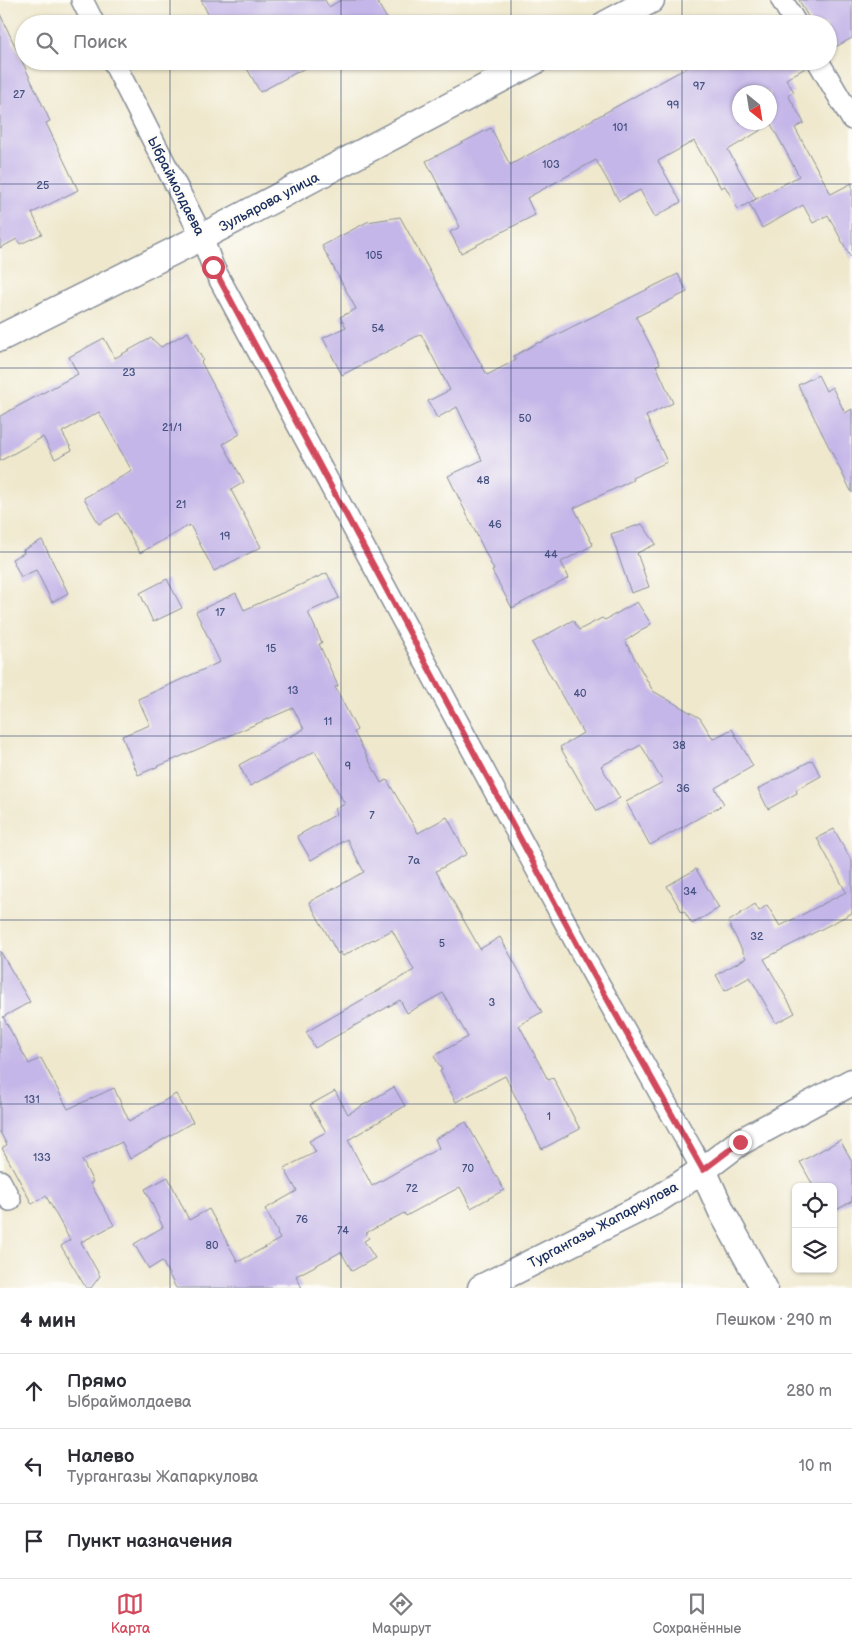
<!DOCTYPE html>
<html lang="ru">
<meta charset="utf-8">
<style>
:root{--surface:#fff;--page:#f7f7f7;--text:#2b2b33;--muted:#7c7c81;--line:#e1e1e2;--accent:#d1495b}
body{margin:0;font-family:"Balsamiq Sans",sans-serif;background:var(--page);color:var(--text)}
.controls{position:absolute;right:15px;bottom:15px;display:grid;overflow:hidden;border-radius:8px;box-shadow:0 1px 4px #0004}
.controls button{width:45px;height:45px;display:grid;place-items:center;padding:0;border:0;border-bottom:1px solid var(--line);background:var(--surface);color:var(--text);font:25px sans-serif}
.compass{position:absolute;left:732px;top:85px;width:45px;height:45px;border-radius:50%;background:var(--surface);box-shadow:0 1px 4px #0004;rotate:150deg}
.stop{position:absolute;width:15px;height:15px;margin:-11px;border:4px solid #d1495b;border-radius:50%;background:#fff}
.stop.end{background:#d1495b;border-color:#fff;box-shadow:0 1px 5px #0008}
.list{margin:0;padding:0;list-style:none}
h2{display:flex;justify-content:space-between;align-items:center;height:65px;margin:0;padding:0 20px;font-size:21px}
h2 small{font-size:16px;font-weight:400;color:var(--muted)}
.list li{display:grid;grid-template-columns:32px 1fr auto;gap:15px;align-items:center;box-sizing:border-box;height:75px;padding:0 20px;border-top:1px solid var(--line)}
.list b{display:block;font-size:19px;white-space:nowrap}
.list p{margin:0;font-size:16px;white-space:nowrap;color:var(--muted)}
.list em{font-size:16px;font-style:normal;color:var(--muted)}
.icon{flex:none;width:28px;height:28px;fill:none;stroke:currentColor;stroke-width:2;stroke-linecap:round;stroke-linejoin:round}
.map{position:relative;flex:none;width:852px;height:1288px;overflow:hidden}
.search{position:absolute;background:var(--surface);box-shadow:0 1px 4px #0004;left:15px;right:15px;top:15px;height:55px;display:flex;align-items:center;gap:12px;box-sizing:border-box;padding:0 18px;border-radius:28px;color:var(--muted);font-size:19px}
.sheet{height:290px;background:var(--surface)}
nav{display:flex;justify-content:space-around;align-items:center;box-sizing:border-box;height:70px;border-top:1px solid var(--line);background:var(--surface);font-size:14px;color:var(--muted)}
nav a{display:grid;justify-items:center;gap:2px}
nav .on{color:var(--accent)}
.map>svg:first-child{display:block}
.building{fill:#c4b6e8;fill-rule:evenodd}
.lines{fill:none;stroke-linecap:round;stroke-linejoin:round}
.minor-casing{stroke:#858c96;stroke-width:24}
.tertiary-casing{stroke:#858c96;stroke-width:29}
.minor{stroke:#fff;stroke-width:21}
.tertiary{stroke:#fff;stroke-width:26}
.route{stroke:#d1495b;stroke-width:6}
.grid{fill:none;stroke:#1b2f5e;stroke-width:1;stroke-opacity:0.55}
.labels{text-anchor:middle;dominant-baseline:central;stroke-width:4.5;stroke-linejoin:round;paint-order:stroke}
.number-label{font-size:11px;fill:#455180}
.street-label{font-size:14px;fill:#1b2f5e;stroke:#fdfcf7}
</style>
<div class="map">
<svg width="852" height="1288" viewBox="0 0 852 1288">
<rect width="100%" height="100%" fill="#fdfcf7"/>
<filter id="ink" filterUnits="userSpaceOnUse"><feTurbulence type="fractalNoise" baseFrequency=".02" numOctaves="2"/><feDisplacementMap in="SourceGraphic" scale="10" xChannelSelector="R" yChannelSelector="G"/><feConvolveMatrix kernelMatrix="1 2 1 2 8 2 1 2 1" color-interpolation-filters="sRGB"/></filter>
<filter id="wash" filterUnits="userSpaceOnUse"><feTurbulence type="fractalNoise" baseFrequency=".0096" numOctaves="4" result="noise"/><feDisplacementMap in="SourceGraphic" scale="20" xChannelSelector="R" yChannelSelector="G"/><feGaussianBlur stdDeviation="1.12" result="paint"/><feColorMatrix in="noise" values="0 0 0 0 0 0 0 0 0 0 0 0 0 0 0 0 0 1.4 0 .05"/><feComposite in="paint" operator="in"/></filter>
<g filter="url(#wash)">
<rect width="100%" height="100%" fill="#efe8cd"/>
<g id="blocks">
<path class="building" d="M201 0H325L329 7 341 0H376L390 24H213Z
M799 0H852V38L828 51V24H812Z
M0 14 50 121 46 123 78 190 32 213 42 234 20 244 17 239 0 248Z
M243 61H318L260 92Z
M699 61H806L807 67 786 79 794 92 788 95 804 123 795 128 831 194 852 183V260L828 215 813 223 803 205 762 228 749 203 799 176 771 124 728 150 756 199 738 209 725 186 721 188 694 141 658 161 681 202 655 217 640 190 619 201 596 160 527 198 535 215 461 253 450 232 460 227 426 161 491 128 510 165ZM740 92H770V122H740Z
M400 217 487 375 516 360 514 356 539 342 540 343 678 274 687 292 636 317 660 364 656 365 673 403 646 416 667 462 632 478 633 480 574 508 593 545 561 562 569 578 512 608 492 571 494 570 448 476 482 460 457 407 437 418 428 401 450 390 421 334 342 375 323 338 346 327 340 317 356 309 322 246 367 222Z
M188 332 203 360 201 362 240 434 223 444 244 482 231 490 261 547 214 571 190 525 140 553 118 513 99 524 84 498 132 471 99 412 62 432 72 450 55 459 43 437 0 461V416L78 374 69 357 104 338 115 358 151 338 161 347Z
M818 375 826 391 832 387 845 413 852 409V493L798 385Z
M642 524 656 544 637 553 649 587 631 593 611 534Z
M42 540 68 593 52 602 36 570 21 577 12 559 24 553 23 550Z
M327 573 339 598 308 612 322 643 319 644 338 686 335 687 357 730 354 732 381 783 387 780 418 833 447 817 467 854 436 871 480 949 500 937 542 1012 519 1025 548 1080 553 1078 580 1129 542 1149 505 1076 456 1102 440 1071 442 1070 434 1056 468 1037 443 993 407 1013 400 1000 315 1048 306 1032 414 970 392 930 374 940 373 939 343 956 340 952 338 954 309 902 364 872 347 839 311 860 297 836 337 814 335 809 345 804 315 751 250 786 239 765 304 729 293 708 138 775 122 736 150 725 138 699 220 662 196 612 236 593 244 610Z
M167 579 182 608 153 622 140 593Z
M637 602 651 624 625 641 653 691 700 718 713 739 732 729 753 766 715 788 724 804 650 845 626 802 663 782 641 745 601 766 620 798 597 811 560 747 583 733 532 643 573 620 579 630 602 618 605 620Z
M812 760 821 776 796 790 797 793 768 809 758 789Z
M834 829 852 862V913L764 959 795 1013 776 1023 750 977 725 991 716 975 746 958 728 922 755 904 759 911 767 905 780 926 846 892 817 838Z
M696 869 719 908 692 924 684 911 682 912 667 886Z
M0 951 30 1002 3 1017 29 1064 41 1058 68 1109 114 1088 129 1121 176 1094 193 1122 130 1159 122 1142 82 1160 93 1182 90 1183 114 1225 81 1242 100 1276 91 1288H86L61 1246 70 1240 46 1196 32 1204 2 1148 7 1145 0 1132Z
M394 1087 405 1106 348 1140 372 1186 439 1148 435 1139 466 1122 504 1190 471 1208 460 1187 406 1216 404 1213 366 1233 369 1238 364 1241 375 1258 352 1271 341 1252 296 1276 302 1288H176L162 1261 149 1269 134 1244 163 1227 145 1189 168 1177 189 1220 209 1209 238 1262 280 1239 277 1234 278 1233 265 1209 297 1191 284 1168 316 1152 309 1141 326 1132 310 1105 335 1091 348 1114Z
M840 1140 852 1161V1201L833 1212V1187H814L800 1162Z"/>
</g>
</g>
<g filter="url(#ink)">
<use href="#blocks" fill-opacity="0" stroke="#858c96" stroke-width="1"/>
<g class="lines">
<g class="minor-casing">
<path id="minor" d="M82 0 94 24
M782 0 796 24
M113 61 202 237 213 267 586 961 703 1170
M818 61 852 119
M0 1181 10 1200"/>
</g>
<g class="tertiary-casing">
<path id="tertiary" d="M606 24 651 0
M0 338 202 237 535 61
M703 1170 722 1212 764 1288
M481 1288 655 1201 703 1170 740 1142 852 1082"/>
</g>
<use href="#minor" class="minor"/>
<use href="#tertiary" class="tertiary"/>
</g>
</g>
<g class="lines" filter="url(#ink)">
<path class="route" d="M213 267 586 961 703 1170 740 1142"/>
</g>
<path class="grid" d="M170 0V24M341 0V24M511 0V24M682 0V24M170 61V1288M341 61V1288M511 61V1288M682 61V1288M0 184H852M0 368H852M0 552H852M0 736H852M0 920H852M0 1104H852"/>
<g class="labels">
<g class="number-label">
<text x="699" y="86">97</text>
<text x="19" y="94">27</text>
<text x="673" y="105">99</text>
<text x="620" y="127">101</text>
<text x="551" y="164">103</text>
<text x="43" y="185">25</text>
<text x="374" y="255">105</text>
<text x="378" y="328">54</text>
<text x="129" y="372">23</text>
<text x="525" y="418">50</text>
<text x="172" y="427">21/1</text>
<text x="483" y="480">48</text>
<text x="181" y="504">21</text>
<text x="495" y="524">46</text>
<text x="225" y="536">19</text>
<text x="551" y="554">44</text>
<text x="220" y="612">17</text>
<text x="271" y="648">15</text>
<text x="293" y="690">13</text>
<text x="580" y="693">40</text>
<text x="328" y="721">11</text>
<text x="679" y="745">38</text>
<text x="348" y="766">9</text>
<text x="683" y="788">36</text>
<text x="372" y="815">7</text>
<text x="414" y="860">7а</text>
<text x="690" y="891">34</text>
<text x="757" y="936">32</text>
<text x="442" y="943">5</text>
<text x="492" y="1002">3</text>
<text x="32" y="1099">131</text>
<text x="549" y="1116">1</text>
<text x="42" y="1157">133</text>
<text x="468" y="1168">70</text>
<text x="412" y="1188">72</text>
<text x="302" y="1219">76</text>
<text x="343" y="1230">74</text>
<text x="212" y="1245">80</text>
</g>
<g class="street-label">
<text transform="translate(176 186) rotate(63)">Ыбраймолдаева</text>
<text transform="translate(269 202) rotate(-28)">Зульярова улица</text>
<text transform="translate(603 1225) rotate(-28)">Тургангазы Жапаркулова</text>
</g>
</g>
</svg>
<div class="controls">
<button><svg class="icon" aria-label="locate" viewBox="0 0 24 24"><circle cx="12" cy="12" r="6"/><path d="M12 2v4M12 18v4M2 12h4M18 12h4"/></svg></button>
<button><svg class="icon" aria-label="layers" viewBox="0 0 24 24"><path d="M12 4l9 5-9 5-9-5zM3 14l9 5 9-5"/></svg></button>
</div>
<svg class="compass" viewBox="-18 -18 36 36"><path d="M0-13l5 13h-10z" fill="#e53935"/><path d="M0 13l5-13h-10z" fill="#7c7c81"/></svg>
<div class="stop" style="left:213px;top:267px"></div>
<div class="stop end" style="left:740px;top:1142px"></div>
<div class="search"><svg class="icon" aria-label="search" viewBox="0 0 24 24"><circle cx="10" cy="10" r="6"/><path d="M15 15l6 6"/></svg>Поиск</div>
</div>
<section class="sheet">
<h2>4 мин<small>Пешком · 290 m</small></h2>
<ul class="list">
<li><svg class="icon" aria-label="ahead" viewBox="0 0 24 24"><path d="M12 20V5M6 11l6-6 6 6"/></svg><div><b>Прямо</b><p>Ыбраймолдаева</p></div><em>280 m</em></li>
<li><svg class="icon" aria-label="left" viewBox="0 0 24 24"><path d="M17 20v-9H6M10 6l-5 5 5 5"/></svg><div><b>Налево</b><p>Тургангазы Жапаркулова</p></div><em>10 m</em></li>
<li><svg class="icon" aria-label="arrive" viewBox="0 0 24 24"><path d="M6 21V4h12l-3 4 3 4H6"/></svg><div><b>Пункт назначения</b></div></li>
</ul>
</section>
<nav>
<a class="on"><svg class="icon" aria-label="map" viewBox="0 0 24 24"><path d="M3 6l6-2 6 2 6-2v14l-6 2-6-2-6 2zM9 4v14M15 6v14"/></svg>Карта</a>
<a><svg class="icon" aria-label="directions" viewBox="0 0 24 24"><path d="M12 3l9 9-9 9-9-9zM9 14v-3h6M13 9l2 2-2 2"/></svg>Маршрут</a>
<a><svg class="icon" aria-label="saved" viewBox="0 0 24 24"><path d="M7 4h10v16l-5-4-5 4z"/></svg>Сохранённые</a>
</nav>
